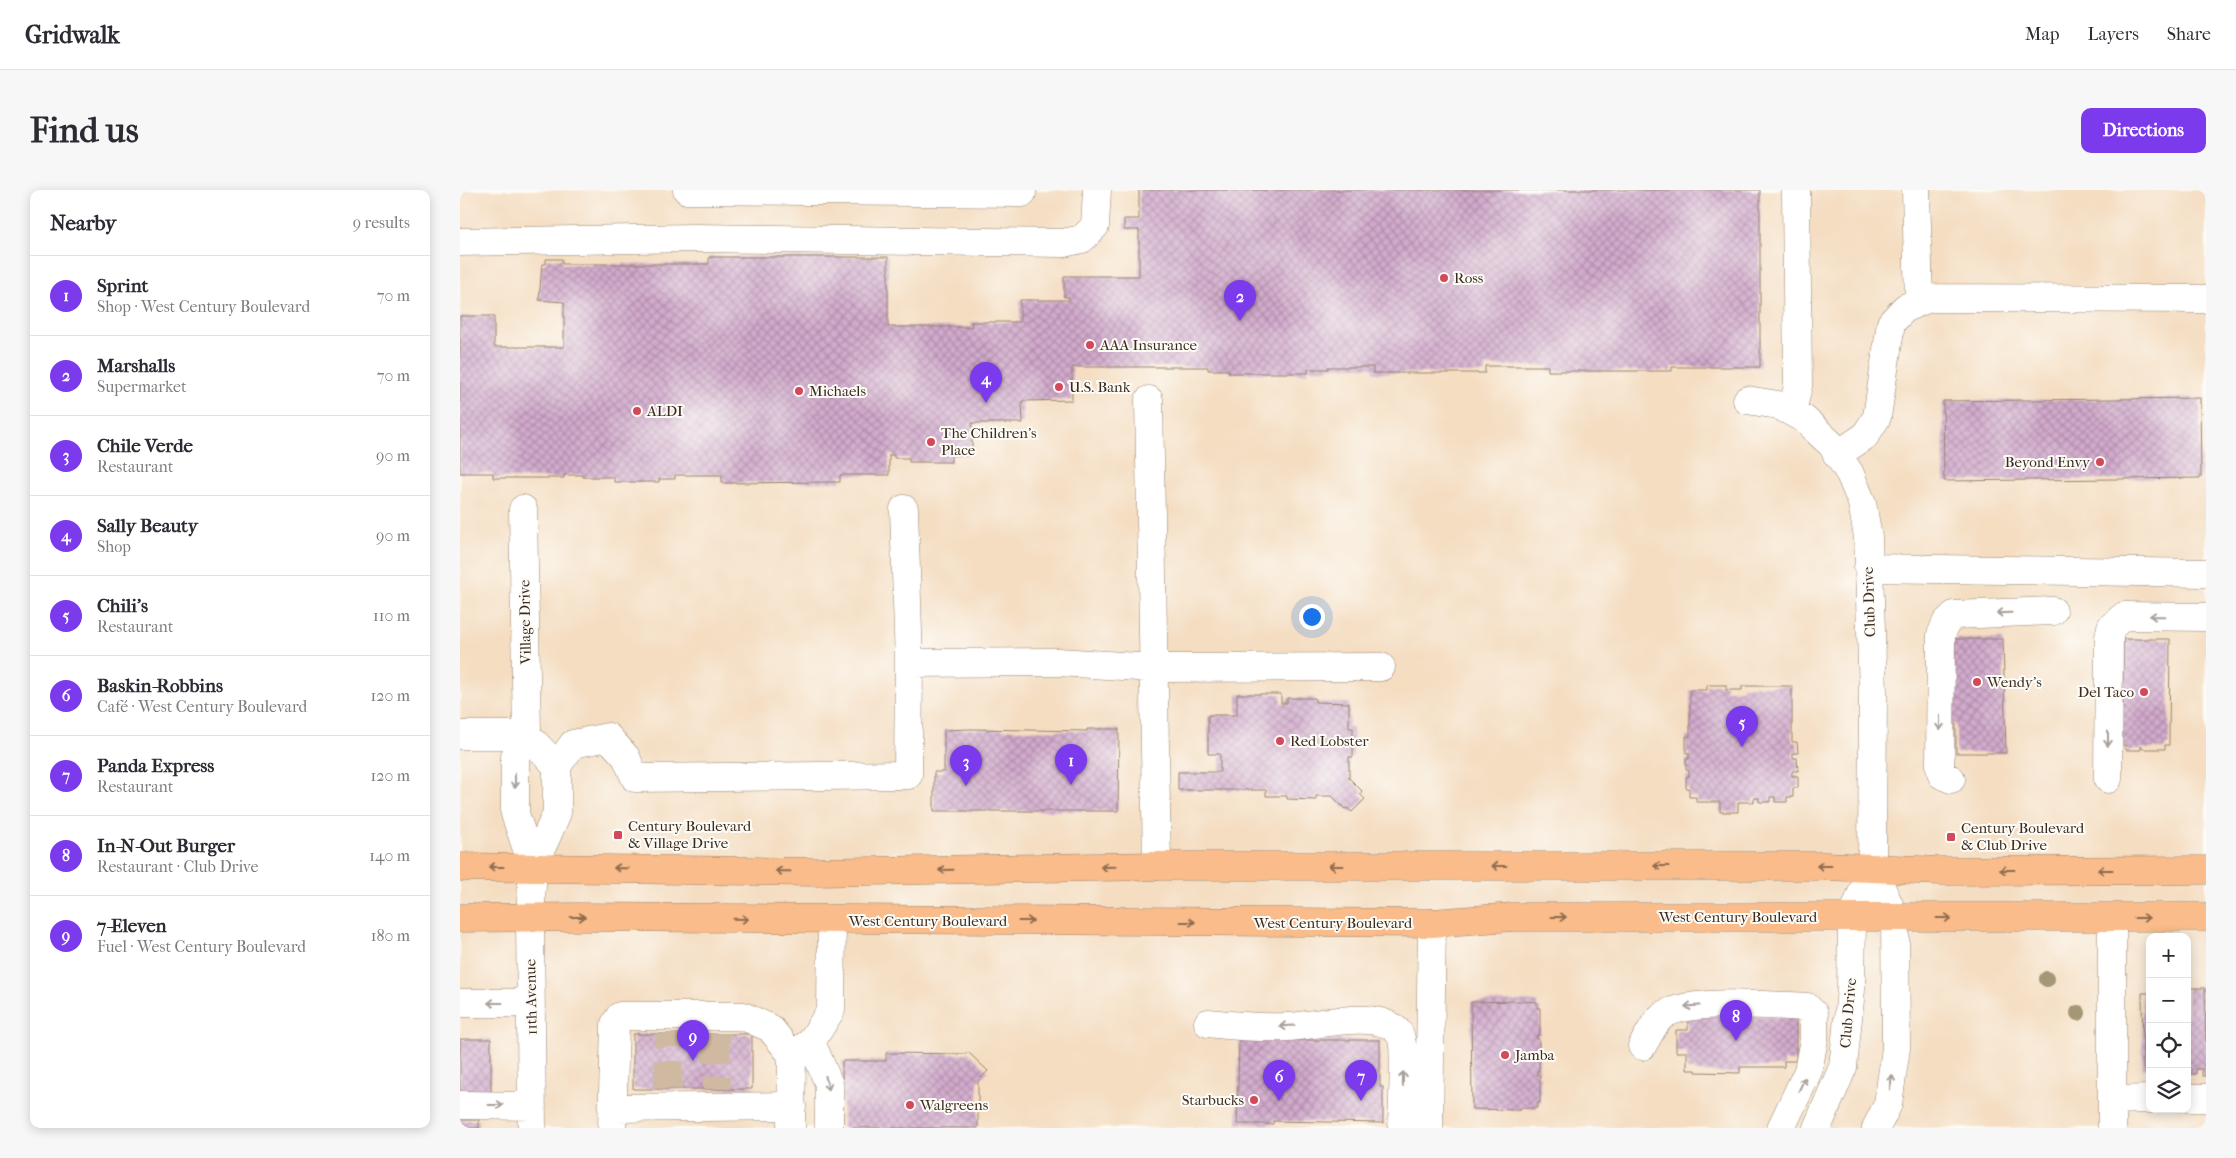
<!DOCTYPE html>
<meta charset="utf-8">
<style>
:root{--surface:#fff;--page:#f7f7f7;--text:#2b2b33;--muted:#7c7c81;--line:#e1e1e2;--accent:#7c3aed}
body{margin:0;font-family:"IM FELL French Canon",serif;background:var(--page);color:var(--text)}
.controls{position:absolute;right:15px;bottom:15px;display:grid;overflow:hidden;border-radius:10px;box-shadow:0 2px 12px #0003}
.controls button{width:45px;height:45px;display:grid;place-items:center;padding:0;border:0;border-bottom:1px solid var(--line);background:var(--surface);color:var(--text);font:25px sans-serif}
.you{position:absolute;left:851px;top:426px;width:18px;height:18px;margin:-12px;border:4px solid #fff;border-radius:50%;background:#1a73e8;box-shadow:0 0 0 8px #1a73e833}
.badge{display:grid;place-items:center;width:32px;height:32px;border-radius:50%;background:var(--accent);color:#fff;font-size:16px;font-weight:700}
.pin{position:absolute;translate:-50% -41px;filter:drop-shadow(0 1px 2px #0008)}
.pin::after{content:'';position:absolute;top:26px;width:18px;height:15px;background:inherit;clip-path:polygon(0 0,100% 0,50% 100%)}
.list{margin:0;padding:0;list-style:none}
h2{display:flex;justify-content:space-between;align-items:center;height:65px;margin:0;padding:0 20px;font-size:21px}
h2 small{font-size:16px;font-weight:400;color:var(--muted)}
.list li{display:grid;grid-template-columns:32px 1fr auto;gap:15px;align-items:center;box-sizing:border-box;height:80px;padding:0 20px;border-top:1px solid var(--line)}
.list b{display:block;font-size:19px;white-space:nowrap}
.list p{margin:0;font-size:16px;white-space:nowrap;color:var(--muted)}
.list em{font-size:16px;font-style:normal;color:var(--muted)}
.icon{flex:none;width:28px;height:28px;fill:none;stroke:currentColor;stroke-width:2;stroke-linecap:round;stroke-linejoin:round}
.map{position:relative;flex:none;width:1746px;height:938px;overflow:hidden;border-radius:10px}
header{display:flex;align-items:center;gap:30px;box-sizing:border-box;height:70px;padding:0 25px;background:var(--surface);border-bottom:1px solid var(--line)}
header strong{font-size:24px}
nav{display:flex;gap:28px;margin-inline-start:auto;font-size:18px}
.intro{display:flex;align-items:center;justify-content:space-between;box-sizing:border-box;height:120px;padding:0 30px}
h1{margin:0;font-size:35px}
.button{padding:12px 22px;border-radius:10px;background:var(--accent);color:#fff;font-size:18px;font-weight:700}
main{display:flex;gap:30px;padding:0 30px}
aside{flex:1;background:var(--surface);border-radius:10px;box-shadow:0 2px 12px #0003}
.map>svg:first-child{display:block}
.building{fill:url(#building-cross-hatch)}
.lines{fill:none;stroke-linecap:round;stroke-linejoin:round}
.minor-tunnel{stroke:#cfb9a0;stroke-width:28;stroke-dasharray:28 14;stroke-linecap:butt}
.minor-casing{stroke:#988470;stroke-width:29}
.major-casing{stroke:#988470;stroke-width:29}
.minor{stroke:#fff;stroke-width:28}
.major{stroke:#f9bc8a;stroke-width:28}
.tree{fill:#a39775}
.oneway{stroke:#a79f9a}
.oneway2{stroke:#906c4f}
.poi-dot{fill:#d1495b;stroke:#fdfcf7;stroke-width:2}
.labels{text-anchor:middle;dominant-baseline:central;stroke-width:4;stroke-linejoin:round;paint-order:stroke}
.poi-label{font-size:15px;fill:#3b2a1e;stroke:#fdfcf7;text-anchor:start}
.street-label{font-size:15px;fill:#3b2a1e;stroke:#fdfcf7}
</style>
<header>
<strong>Gridwalk</strong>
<nav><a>Map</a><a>Layers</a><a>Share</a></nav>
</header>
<div class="intro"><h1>Find us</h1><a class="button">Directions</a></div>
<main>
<aside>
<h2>Nearby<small>9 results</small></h2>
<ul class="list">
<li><span class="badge">1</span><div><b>Sprint</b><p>Shop · West Century Boulevard</p></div><em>70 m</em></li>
<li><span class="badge">2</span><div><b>Marshalls</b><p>Supermarket</p></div><em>70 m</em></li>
<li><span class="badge">3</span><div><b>Chile Verde</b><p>Restaurant</p></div><em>90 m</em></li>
<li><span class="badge">4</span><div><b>Sally Beauty</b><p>Shop</p></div><em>90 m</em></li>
<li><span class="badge">5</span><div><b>Chili's</b><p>Restaurant</p></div><em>110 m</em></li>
<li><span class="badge">6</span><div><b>Baskin-Robbins</b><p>Café · West Century Boulevard</p></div><em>120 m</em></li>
<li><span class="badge">7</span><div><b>Panda Express</b><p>Restaurant</p></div><em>120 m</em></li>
<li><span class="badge">8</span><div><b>In-N-Out Burger</b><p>Restaurant · Club Drive</p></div><em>140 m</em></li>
<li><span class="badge">9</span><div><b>7-Eleven</b><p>Fuel · West Century Boulevard</p></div><em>180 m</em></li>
</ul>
</aside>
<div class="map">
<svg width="1746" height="938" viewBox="0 0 1746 938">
<defs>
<pattern id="building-cross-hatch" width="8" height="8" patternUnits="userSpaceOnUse" patternTransform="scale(1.25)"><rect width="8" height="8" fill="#d2aacd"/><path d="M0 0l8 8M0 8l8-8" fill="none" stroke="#ac8ba6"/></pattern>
</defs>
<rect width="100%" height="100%" fill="#fdfcf7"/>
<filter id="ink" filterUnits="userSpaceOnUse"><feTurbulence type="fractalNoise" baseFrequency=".02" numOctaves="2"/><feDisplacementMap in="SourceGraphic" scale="10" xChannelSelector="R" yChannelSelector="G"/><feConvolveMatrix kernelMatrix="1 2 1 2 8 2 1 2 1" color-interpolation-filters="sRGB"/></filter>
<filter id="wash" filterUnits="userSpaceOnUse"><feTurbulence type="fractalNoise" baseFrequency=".0096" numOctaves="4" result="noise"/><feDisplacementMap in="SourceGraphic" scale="20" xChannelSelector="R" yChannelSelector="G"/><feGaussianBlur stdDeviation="1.12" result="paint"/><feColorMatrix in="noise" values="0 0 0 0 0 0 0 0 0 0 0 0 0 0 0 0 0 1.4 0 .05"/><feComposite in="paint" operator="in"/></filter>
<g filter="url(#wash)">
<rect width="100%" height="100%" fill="#f4ddc1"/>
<g id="blocks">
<path class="building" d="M679 0H1300V177H1212V181H1088V176H1025V183H913V177H868V179H848V183H769V180H748V177H612V210L562 211 563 233H512V265H491V272H449V268H434V265H429V285H380V292L262 293V285H215V289H199V292H154V287H123V285H104V288H33V283H0V126H34V157H104V112L79 110 82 74H86V69H102V74H249V67H428V137H512L511 132H560V110H609V107H604V86H679V40H664V29H679Z
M1740 208 1741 288 1484 291 1483 211Z
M1491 449H1543L1546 563H1496V534H1489Z
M1663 449H1710L1709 555H1705V559H1683L1681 556V560H1666L1665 555H1662V549H1659V520H1663V512H1658V493H1663Z
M1247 495H1266V500H1282V496H1332V552H1337L1338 563H1333V568H1337L1338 581H1332V586H1338V598H1333V607H1327V612H1315V607H1310V612H1299V608H1294V612H1278V622H1260V612H1236V607H1229V598H1226V587L1229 586V580H1226V569H1229V563H1226V546H1230V500H1247Z
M777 504H821V513H827V508H855V512L889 513V538H893V567H889V588L902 601 900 604 905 609 892 622 887 618 885 619 872 606H856V610L827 609V606H806V600H718V582H760V564H748V525H777Z
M510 539 627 541V539H659L658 621H474V582H484V540Z
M1727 798H1745L1746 886H1742V879H1736V884H1727Z
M1682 803H1690V879H1683Z
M1060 811 1077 812V818H1080V845H1077V849H1079V881H1077V885H1080V913H1077V918H1060L1061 920 1012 919 1011 812Z
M1228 822 1336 828V871H1324V877H1280V883L1236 882V880H1227V862H1216V840H1228Z
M173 844H292V899H173Z
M0 849H31V908H0Z
M779 850H920V897H923V933L813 931V934H777Z
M508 862 528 881 518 891V938H383L382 871H426V863L506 864Z
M0 930H19V938H0Z"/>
</g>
</g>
<g filter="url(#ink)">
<use href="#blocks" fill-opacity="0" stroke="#988470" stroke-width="1"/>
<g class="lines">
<path class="minor-tunnel" d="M256 844 257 899
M208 899 209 844"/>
<g class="minor-casing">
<path id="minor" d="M227 0 562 3V0
M1456 0 1459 112
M0 52 234 48 603 53 622 49 635 36 637 0
M689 210 697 676
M1287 210 1318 215 1344 229 1372 255 1390 284 1402 313 1408 347 1413 504 1412 677 1392 728 1391 800 1383 877 1357 938
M1332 222 1338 196 1336 0
M1377 265 1405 246 1417 227 1431 133 1445 118 1469 108 1746 109
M63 319 67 545
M1408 378 1746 383
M449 473 598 472 695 478 921 477
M0 545H67
M67 545 97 576V623L73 677 70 728 72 938
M67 545 55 566V624L73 677
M97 576 113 554 148 547 166 567 175 588 448 585 449 473 444 319
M1491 589 1482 585 1480 577 1481 445 1486 433 1494 425 1593 421
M1648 589 1649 447 1651 437 1664 426 1746 427
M1412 677 1435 728 1436 858 1428 914 1416 938
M1652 728V938
M0 813H70
M748 833C775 836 802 838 828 837 855 836 920 818 939 843 947 854 942 921 942 938
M351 852 369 894V938
M1182 856C1188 847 1193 834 1201 827 1223 807 1316 816 1347 817L1354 824V849L1348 881 1321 938
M1727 908H1746
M1652 910 1690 909
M0 915 72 916
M152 918 332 916
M152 938 155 834 160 826H283L310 838 332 865
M331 938 332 865 351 852 371 820 372 730
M969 938 972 733"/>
</g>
<g class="major-casing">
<path id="major" d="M0 677 357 682 697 676H1365L1481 681 1746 680
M0 728 118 727 972 733 1053 727H1746"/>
</g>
<use href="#minor" class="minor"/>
<use href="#major" class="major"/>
</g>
<g class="tree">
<circle cx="1587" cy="789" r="8"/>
<circle cx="1618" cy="823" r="8"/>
</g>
<defs><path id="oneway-shaft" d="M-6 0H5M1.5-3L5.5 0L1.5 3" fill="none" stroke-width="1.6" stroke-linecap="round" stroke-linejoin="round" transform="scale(1.25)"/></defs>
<g class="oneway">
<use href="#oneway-shaft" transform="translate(1544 423) rotate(178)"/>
<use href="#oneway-shaft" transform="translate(1697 426) rotate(-179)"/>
<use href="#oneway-shaft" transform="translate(1480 533) rotate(90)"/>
<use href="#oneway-shaft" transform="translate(1648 549) rotate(90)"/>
<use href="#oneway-shaft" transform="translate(55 591) rotate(90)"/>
<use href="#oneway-shaft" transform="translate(35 813) rotate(180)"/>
<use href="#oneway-shaft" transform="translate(1232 816) rotate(176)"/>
<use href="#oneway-shaft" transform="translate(827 836) rotate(177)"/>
<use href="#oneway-shaft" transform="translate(943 889) rotate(-89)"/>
<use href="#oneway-shaft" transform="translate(1431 892) rotate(-81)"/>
<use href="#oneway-shaft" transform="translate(367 893) rotate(78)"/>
<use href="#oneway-shaft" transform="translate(1342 894) rotate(-65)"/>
<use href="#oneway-shaft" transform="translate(36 915)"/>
</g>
<g class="oneway2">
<use href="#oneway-shaft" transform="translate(876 676) rotate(180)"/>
<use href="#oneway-shaft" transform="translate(1039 676) rotate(180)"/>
<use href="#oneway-shaft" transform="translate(1201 676) rotate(180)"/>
<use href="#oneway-shaft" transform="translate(1364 676) rotate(-180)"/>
<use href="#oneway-shaft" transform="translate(36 677) rotate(180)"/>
<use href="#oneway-shaft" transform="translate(648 677) rotate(179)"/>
<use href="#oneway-shaft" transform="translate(161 678) rotate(-179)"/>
<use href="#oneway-shaft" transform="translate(486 680) rotate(179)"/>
<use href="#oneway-shaft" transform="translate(1547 680) rotate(180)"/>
<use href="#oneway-shaft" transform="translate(1645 680) rotate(180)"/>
<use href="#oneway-shaft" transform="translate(323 681) rotate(-179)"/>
<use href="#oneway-shaft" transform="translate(118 727)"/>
<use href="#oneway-shaft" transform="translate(1099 727)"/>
<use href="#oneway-shaft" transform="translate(1484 728)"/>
<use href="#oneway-shaft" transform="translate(1682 728)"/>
<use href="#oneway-shaft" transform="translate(281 729) rotate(1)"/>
<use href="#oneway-shaft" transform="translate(566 731)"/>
<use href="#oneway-shaft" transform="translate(728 732)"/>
</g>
</g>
<g class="poi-dot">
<circle cx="984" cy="88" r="5"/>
<circle cx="630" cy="155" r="5"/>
<circle cx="599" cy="197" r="5"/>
<circle cx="339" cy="201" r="5"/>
<circle cx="177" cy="221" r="5"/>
<circle cx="471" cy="252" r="5"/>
<circle cx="1640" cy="272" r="5"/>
<circle cx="1517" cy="492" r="5"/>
<circle cx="1684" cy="502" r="5"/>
<circle cx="820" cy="551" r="5"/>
<rect x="153" y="640" width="10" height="10" rx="2.5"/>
<rect x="1486" y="642" width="10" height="10" rx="2.5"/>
<circle cx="1045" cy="865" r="5"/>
<circle cx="794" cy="910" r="5"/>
<circle cx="450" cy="915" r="5"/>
</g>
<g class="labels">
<g class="poi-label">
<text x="994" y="88">Ross</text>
<text x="640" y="155">AAA Insurance</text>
<text x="609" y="197">U.S. Bank</text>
<text x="349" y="201">Michaels</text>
<text x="187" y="221">ALDI</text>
<text x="481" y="243">The Children's<tspan x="481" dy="17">Place</tspan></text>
<text x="1630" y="272" text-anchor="end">Beyond Envy</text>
<text x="1527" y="492">Wendy's</text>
<text x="1674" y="502" text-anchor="end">Del Taco</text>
<text x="830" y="551">Red Lobster</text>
<text x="168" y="636">Century Boulevard<tspan x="168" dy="17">&amp; Village Drive</tspan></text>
<text x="1501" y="638">Century Boulevard<tspan x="1501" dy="17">&amp; Club Drive</tspan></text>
<text x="1055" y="865">Jamba</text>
<text x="784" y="910" text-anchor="end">Starbucks</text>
<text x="460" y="915">Walgreens</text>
</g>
<g class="street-label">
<text transform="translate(1409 412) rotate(-92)">Club Drive</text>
<text transform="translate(65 432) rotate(-91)">Village Drive</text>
<text x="1278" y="727">West Century Boulevard</text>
<text x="468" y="731">West Century Boulevard</text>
<text x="873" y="733">West Century Boulevard</text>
<text transform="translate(71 807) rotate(-91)">11th Avenue</text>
<text transform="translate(1388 823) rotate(-85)">Club Drive</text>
</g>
</g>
</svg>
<div class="controls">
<button>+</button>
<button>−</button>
<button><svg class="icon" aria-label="locate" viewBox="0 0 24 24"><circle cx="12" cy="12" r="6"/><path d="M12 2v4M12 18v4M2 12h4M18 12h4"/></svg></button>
<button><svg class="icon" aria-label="layers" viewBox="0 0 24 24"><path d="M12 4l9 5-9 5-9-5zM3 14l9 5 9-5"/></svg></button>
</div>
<div class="you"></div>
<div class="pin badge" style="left:611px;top:595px">1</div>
<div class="pin badge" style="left:780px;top:131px">2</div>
<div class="pin badge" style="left:506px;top:596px">3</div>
<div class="pin badge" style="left:526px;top:213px">4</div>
<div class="pin badge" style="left:1282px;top:557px">5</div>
<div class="pin badge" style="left:819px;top:911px">6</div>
<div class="pin badge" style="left:901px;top:911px">7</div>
<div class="pin badge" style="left:1276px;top:851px">8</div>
<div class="pin badge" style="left:233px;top:871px">9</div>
</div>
</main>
